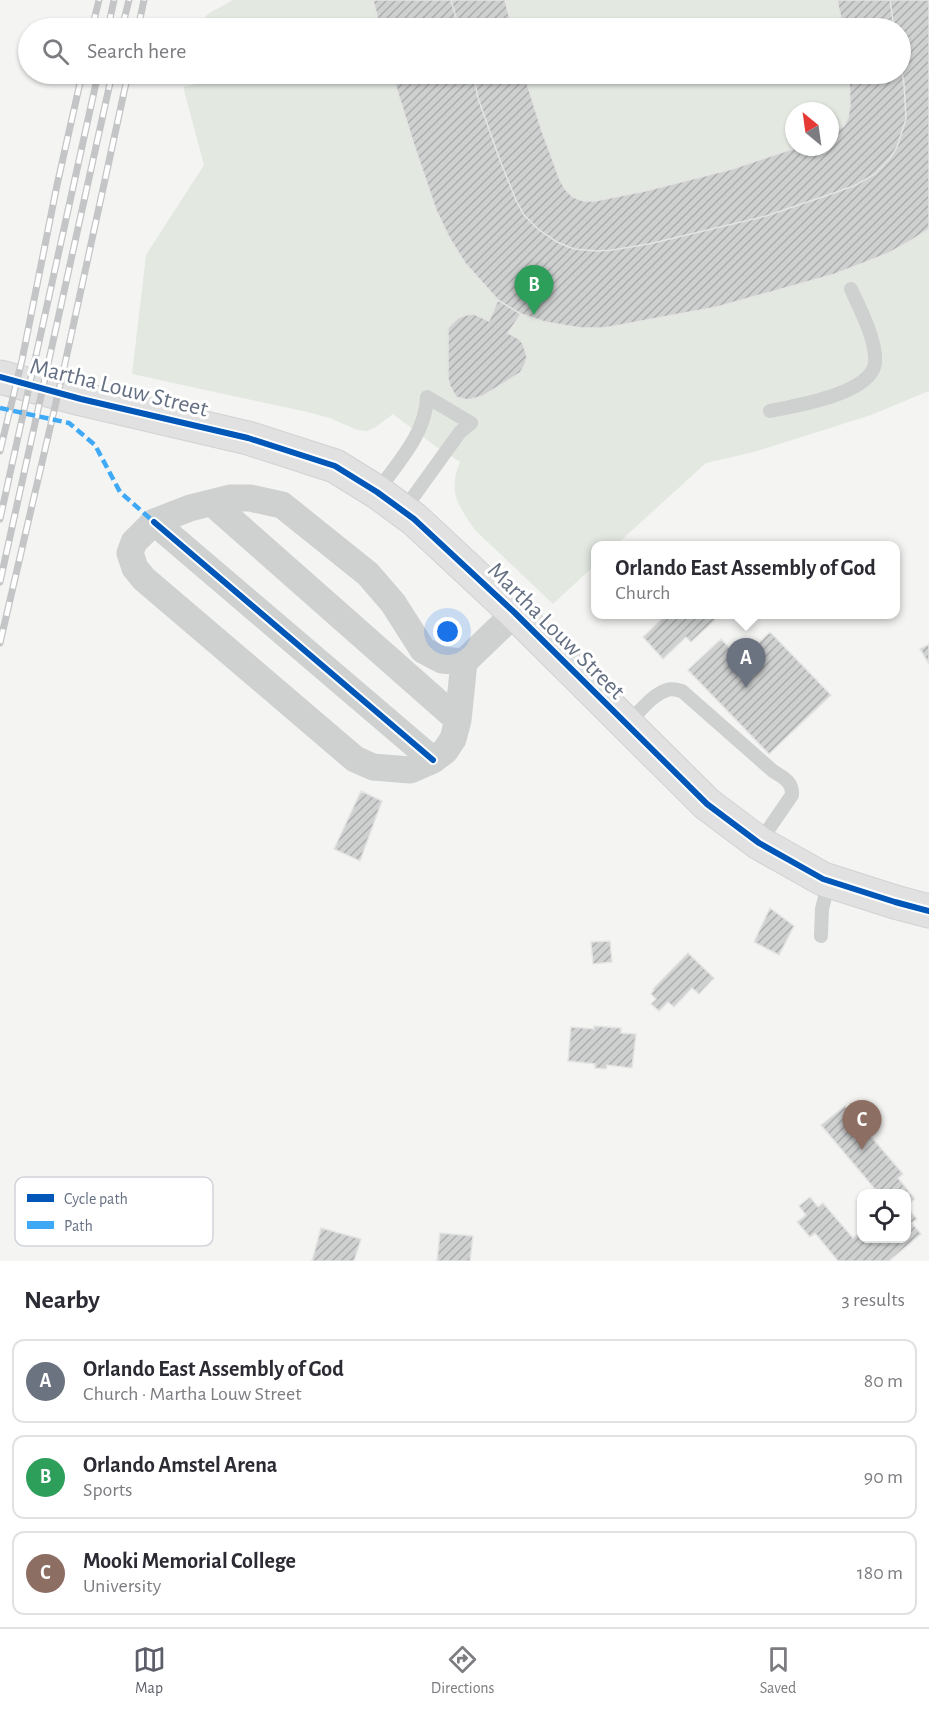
<!DOCTYPE html>
<meta charset="utf-8">
<style>
:root{--surface:#fff;--page:#f7f7f7;--text:#2b2b33;--muted:#7c7c81;--line:#e1e1e2;--accent:#5c5f69}
body{margin:0;font-family:"Alegreya Sans",sans-serif;background:var(--page);color:var(--text)}
.controls{position:absolute;right:18px;bottom:18px;display:grid;overflow:hidden;border-radius:12px;box-shadow:0 2px 4px #0004}
.controls button{width:54px;height:54px;display:grid;place-items:center;padding:0;border:0;border-bottom:2px solid var(--line);background:var(--surface);color:var(--text);font:30px sans-serif}
.compass{position:absolute;left:785px;top:102px;width:54px;height:54px;border-radius:50%;background:var(--surface);box-shadow:0 2px 4px #0004;rotate:331deg}
.you{position:absolute;left:448px;top:632px;width:21px;height:21px;margin:-15px;border:4px solid #fff;border-radius:50%;background:#1a73e8;box-shadow:0 0 0 9px #1a73e833}
.badge{display:grid;place-items:center;width:39px;height:39px;border-radius:50%;background:var(--accent);color:#fff;font-size:20px;font-weight:700}
.pin{position:absolute;translate:-50% -50px;filter:drop-shadow(0 2px 3px #0008)}
.pin::after{content:'';position:absolute;top:32px;width:21px;height:18px;background:inherit;clip-path:polygon(0 0,100% 0,50% 100%)}
.popup{position:absolute;left:591px;top:541px;width:309px;height:78px;box-sizing:border-box;display:grid;place-content:center;border-radius:12px;background:var(--surface);filter:drop-shadow(0 2px 4px #0005);font-size:20px;white-space:nowrap;color:var(--muted)}
.popup b{font-size:22px;color:var(--text)}
.popup::after{content:'';position:absolute;left:50%;top:100%;margin-left:-12px;border:12px solid transparent;border-top-color:var(--surface)}
.list{margin:0;padding:0;list-style:none}
h2{display:flex;justify-content:space-between;align-items:center;height:78px;margin:0;padding:0 24px;font-size:26px}
h2 small{font-size:20px;font-weight:400;color:var(--muted)}
.list li{display:grid;grid-template-columns:39px 1fr auto;gap:18px;align-items:center;box-sizing:border-box;height:84px;margin:0 12px 12px;padding:0 12px;border:2px solid var(--line);border-radius:12px}
.list b{display:block;font-size:22px;white-space:nowrap}
.list p{margin:0;font-size:20px;white-space:nowrap;color:var(--muted)}
.list em{font-size:20px;font-style:normal;color:var(--muted)}
.icon{flex:none;width:33px;height:33px;fill:none;stroke:currentColor;stroke-width:2;stroke-linecap:round;stroke-linejoin:round}
.map{position:relative;flex:none;width:929px;height:1261px;overflow:hidden}
.search{position:absolute;background:var(--surface);box-shadow:0 2px 4px #0004;left:18px;right:18px;top:18px;height:66px;display:flex;align-items:center;gap:15px;box-sizing:border-box;padding:0 21px;border-radius:33px;color:var(--muted);font-size:22px}
.sheet{height:366px;background:var(--surface)}
nav{display:flex;justify-content:space-around;align-items:center;box-sizing:border-box;height:84px;border-top:2px solid var(--line);background:var(--surface);font-size:16px;color:var(--muted)}
nav a{display:grid;justify-items:center;gap:3px}
nav .on{color:var(--accent)}
.map>svg:first-child{display:block}
.garden{fill:#e3e8e1;fill-rule:evenodd}
.building{fill:url(#building-hatch);stroke:#e4e4e3;stroke-width:1.5}
.lines{fill:none;stroke-linecap:round;stroke-linejoin:round}
.secondary-casing{stroke:#d1d2d2;stroke-width:35}
.lane{stroke:#cfd0d0;stroke-width:14}
.street{stroke:#cfd0d0;stroke-width:27}
.secondary{stroke:#e1e1e2;stroke-width:33}
.rail-casing{stroke:#c4c5c6;stroke-width:7}
.rail{stroke:#fff;stroke-width:4.5;stroke-dasharray:14;stroke-linecap:butt}
.quiet{stroke:#3fa9f5;stroke-width:4.5;stroke-dasharray:9 4.5;stroke-linecap:butt}
.cycleway-casing{stroke:#fff;stroke-width:10}
.cycleway{stroke:#0057b8;stroke-width:6}
.labels{text-anchor:middle;dominant-baseline:central;stroke-width:6;stroke-linejoin:round;paint-order:stroke}
.street-label{font-size:24px;fill:#657083;stroke:#fff}
.key{fill:#fff;stroke:#d1d4da;stroke-width:1.5}
.key-label{font-size:16px;fill:#657083}
</style>
<div class="map">
<svg width="929" height="1261" viewBox="0 0 929 1261">
<defs>
<pattern id="building-hatch" width="6" height="6" patternUnits="userSpaceOnUse" patternTransform="scale(1.5)"><rect width="6" height="6" fill="#cfd0d0"/><path d="M-1 1l2-2M0 6l6-6M5 7l2-2" fill="none" stroke="#acadae"/></pattern>
</defs>
<rect width="100%" height="100%" fill="#f4f5f3"/>
<path class="garden" d="M232 0H929V391L871 415 754 452 706 463 616 545 596 546V564L553 604 475 530C457 504 448 492 460 462L435 446 393 414 376 427 367 431 357 430 330 418 307 412 132 374 146 255 204 165 183 87 201 83 198 74H900V28H199C206 9 218 11 232 0ZM794 111H830V147H794Z"/>
<path class="building" d="M373 0H451L459 28H380Z
M373 0H505L512 28H380Z
M837 0H929V229L912 240 889 253 835 274 717 307 604 328H581L545 322 521 314 498 300 465 263 450 239 436 210 414 145 392 74H524L542 131 560 180 565 189 573 197 584 201H595L645 191 732 169 798 147H830V134L844 126 848 118 850 105 849 74H900V28H843Z
M890 0H929V229L912 240 889 253 835 274 717 307 604 328H581L545 322 521 314 498 300 465 263 450 239 436 210 414 145 392 74H473L478 98 501 163 516 200 524 215 538 229 557 242 574 249 597 251 612 250 649 244 766 216 834 193 856 185 875 174 891 157 897 147 906 119 904 84 900 58V28H894Z
M498 300 521 314 508 333 519 339 523 344 527 357 525 364 520 373 483 396 468 400 456 397 450 386 448 379V328L458 318 466 315 474 314 489 321Z
M667 614H721L691 642 686 637 663 659 643 637Z
M770 632 831 695 769 754 688 670 721 639 741 660Z
M929 644V664L920 649Z
M361 791 382 801 360 861 334 849Z
M770 908 794 926 779 955 754 942Z
M610 941 612 962 593 964 591 942Z
M688 953 714 978 699 994 692 988 674 1007 668 1002 659 1011 651 1004 656 999 651 994 654 990 653 989Z
M594 1026 621 1028V1033L636 1034 632 1068 607 1065 606 1069 595 1068V1064L568 1061 571 1027 594 1029Z
M845 1106 903 1174 898 1178 915 1199 906 1206V1194H879L821 1125Z
M810 1197 818 1207 823 1203 853 1238 862 1231V1238H906V1206L917 1219 912 1223 921 1234 889 1261H838L815 1233 810 1237 797 1222 806 1215 799 1206Z
M321 1228 361 1239 354 1261H312Z
M440 1233 473 1236 470 1261H437Z"/>
<g class="lines">
<g class="secondary-casing">
<path id="secondary" d="M0 377 81 399 248 438 335 466 377 492 414 519 515 613 707 804 759 843 823 879 895 902 929 911"/>
</g>
<path class="lane" d="M770 411C795 406 871 394 875 363 877 341 860 309 851 289
M377 492C397 463 426 434 427 397
M403 511 460 432 471 423 427 397
M626 725C638 714 651 695 667 690 672 688 677 690 682 691L773 771C783 777 793 782 792 795L759 843
M821 936 822 909 829 881"/>
<path class="street" d="M230 498H250L282 505 368 574 393 603 423 650 442 660 464 662 458 720 453 739 445 751 433 760 410 770 373 767 355 759 144 579 135 568 130 553 134 542 154 522 190 508Z
M212 503 458 720
M154 522 433 760
M464 662 515 613"/>
<use href="#secondary" class="secondary"/>
<g class="rail-casing">
<path id="rail" d="M92 28 99 0
M108 28 114 0
M122 28 129 0
M138 28 144 0
M0 451 22 360 57 185 82 74
M0 519 98 74
M0 582 112 74
M0 643 64 368 128 74"/>
</g>
<use href="#rail" class="rail"/>
<path class="quiet" d="M0 408 69 423 95 445 120 492 154 522"/>
<g class="cycleway-casing">
<path id="cycleway" d="M0 377 81 399 248 438 335 466 377 492 414 519 515 613 707 804 759 843 823 879 895 902 929 911
M154 522 433 760"/>
</g>
<use href="#cycleway" class="cycleway"/>
</g>
<g class="labels">
<g class="street-label">
<text transform="translate(119 388) rotate(14)">Martha Louw Street</text>
<text transform="translate(556 631) rotate(45)">Martha Louw Street</text>
</g>
</g>
<rect x="15" y="1177" width="198" height="69" rx="9" class="key"/>
<rect x="27" y="1194" width="27" height="8" fill="#0057b8"/>
<rect x="27" y="1221" width="27" height="8" fill="#3fa9f5"/>
<g class="key-label">
<text x="64" y="1204">Cycle path</text>
<text x="64" y="1231">Path</text>
</g>
</svg>
<div class="controls">
<button><svg class="icon" aria-label="locate" viewBox="0 0 24 24"><circle cx="12" cy="12" r="6"/><path d="M12 2v4M12 18v4M2 12h4M18 12h4"/></svg></button>
</div>
<svg class="compass" viewBox="-18 -18 36 36"><path d="M0-13l5 13h-10z" fill="#e53935"/><path d="M0 13l5-13h-10z" fill="#7c7c81"/></svg>
<div class="you"></div>
<div class="pin badge" style="left:746px;top:688px;background:#6b7280">A</div>
<div class="popup"><b>Orlando East Assembly of God</b>Church</div>
<div class="pin badge" style="left:534px;top:315px;background:#2e9e5b">B</div>
<div class="pin badge" style="left:862px;top:1150px;background:#8d6e63">C</div>
<div class="search"><svg class="icon" aria-label="search" viewBox="0 0 24 24"><circle cx="10" cy="10" r="6"/><path d="M15 15l6 6"/></svg>Search here</div>
</div>
<section class="sheet">
<h2>Nearby<small>3 results</small></h2>
<ul class="list">
<li><span class="badge" style="background:#6b7280">A</span><div><b>Orlando East Assembly of God</b><p>Church · Martha Louw Street</p></div><em>80 m</em></li>
<li><span class="badge" style="background:#2e9e5b">B</span><div><b>Orlando Amstel Arena</b><p>Sports</p></div><em>90 m</em></li>
<li><span class="badge" style="background:#8d6e63">C</span><div><b>Mooki Memorial College</b><p>University</p></div><em>180 m</em></li>
</ul>
</section>
<nav>
<a class="on"><svg class="icon" aria-label="map" viewBox="0 0 24 24"><path d="M3 6l6-2 6 2 6-2v14l-6 2-6-2-6 2zM9 4v14M15 6v14"/></svg>Map</a>
<a><svg class="icon" aria-label="directions" viewBox="0 0 24 24"><path d="M12 3l9 9-9 9-9-9zM9 14v-3h6M13 9l2 2-2 2"/></svg>Directions</a>
<a><svg class="icon" aria-label="saved" viewBox="0 0 24 24"><path d="M7 4h10v16l-5-4-5 4z"/></svg>Saved</a>
</nav>
